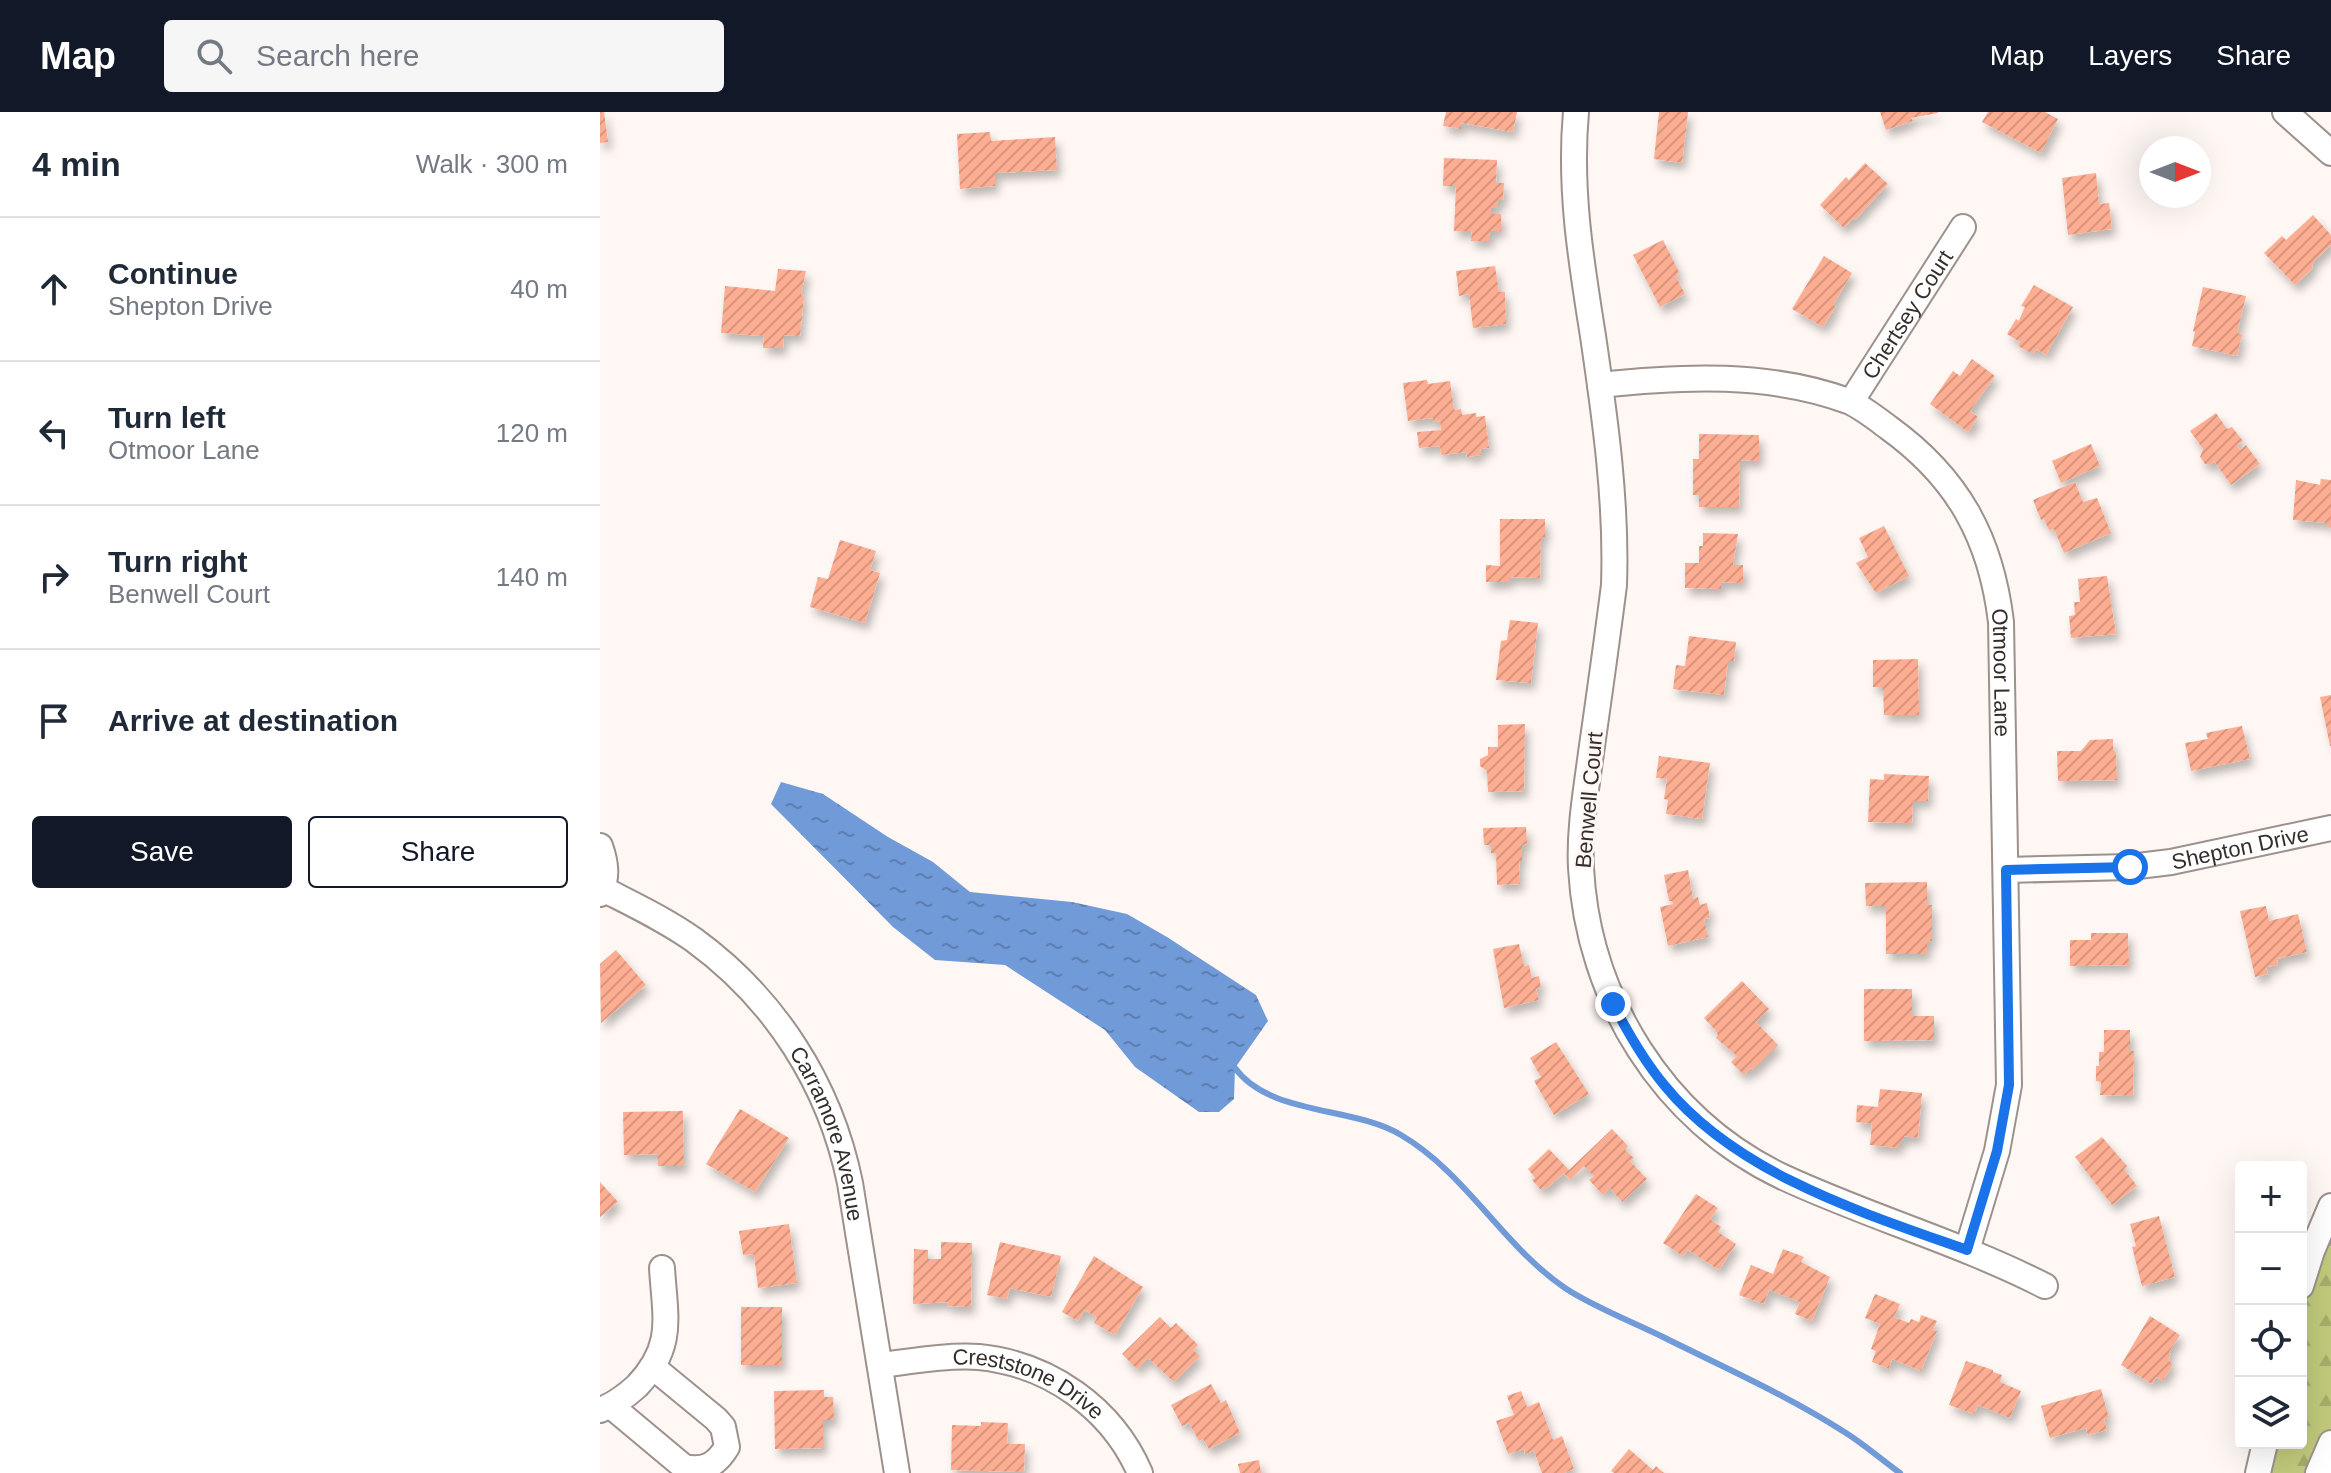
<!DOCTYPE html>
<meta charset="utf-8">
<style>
:root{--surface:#fff;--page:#f6f6f7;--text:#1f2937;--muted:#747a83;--line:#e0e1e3;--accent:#111827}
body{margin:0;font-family:Helvetica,sans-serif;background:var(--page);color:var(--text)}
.controls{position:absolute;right:24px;bottom:24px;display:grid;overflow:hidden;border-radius:8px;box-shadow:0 8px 32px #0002}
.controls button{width:72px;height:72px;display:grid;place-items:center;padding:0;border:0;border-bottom:2px solid var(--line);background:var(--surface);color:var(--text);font:40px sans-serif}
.compass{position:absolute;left:1539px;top:24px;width:72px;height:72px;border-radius:50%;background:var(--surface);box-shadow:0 8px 32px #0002;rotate:90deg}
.stop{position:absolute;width:24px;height:24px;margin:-18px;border:6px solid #1a73e8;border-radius:50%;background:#fff}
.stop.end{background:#1a73e8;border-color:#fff;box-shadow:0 2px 8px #0008}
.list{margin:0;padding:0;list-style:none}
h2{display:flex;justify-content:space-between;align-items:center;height:104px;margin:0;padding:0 32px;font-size:34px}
h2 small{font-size:26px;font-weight:400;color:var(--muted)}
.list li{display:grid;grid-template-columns:52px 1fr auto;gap:24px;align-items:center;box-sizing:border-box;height:144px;padding:0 32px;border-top:2px solid var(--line)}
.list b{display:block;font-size:30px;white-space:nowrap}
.list p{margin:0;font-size:26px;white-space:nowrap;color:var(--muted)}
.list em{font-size:26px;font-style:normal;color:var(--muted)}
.actions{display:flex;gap:16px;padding:24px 32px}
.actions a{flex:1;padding:18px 0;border:2px solid var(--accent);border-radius:8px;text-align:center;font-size:28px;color:var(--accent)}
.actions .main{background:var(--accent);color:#fff}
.icon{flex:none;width:44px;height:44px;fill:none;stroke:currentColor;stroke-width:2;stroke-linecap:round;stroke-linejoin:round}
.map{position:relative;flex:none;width:1731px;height:1361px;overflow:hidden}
header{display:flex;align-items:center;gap:48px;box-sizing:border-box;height:112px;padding:0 40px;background:var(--accent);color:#fff}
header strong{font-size:38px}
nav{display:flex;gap:44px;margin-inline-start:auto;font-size:28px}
.search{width:560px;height:72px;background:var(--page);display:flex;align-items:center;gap:20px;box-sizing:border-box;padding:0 28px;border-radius:8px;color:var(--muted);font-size:30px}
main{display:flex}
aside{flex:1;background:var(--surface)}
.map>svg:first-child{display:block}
.forest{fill:url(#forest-firs)}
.water{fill:url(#water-ripples)}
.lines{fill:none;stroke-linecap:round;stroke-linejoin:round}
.stream{stroke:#719ad8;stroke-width:6}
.building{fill:url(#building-hatch);filter:url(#shadow)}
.street-casing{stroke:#9d918b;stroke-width:28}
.street{stroke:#fff;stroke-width:24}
.route{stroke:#1a73e8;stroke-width:10}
.labels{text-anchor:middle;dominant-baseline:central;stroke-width:6;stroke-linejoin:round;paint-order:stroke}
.street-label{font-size:22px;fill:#332e2c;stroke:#fff7f3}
</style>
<header>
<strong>Map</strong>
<div class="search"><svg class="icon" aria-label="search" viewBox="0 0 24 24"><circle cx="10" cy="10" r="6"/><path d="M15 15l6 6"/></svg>Search here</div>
<nav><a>Map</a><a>Layers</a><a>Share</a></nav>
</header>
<main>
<aside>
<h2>4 min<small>Walk · 300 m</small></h2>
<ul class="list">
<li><svg class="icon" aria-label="ahead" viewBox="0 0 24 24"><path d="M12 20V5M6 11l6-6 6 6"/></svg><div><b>Continue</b><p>Shepton Drive</p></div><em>40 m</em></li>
<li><svg class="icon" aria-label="left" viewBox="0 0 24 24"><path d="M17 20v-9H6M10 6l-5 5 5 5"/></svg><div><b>Turn left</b><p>Otmoor Lane</p></div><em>120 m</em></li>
<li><svg class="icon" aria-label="right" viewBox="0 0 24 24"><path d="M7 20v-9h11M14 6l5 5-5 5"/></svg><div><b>Turn right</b><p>Benwell Court</p></div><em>140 m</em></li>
<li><svg class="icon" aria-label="arrive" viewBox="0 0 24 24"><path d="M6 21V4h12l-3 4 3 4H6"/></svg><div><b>Arrive at destination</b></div></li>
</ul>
<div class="actions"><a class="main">Save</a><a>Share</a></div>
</aside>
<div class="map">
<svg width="1731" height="1361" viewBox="0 0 1731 1361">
<defs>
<pattern id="forest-firs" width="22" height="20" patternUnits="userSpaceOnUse" patternTransform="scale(2)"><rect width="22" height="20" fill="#c0c97b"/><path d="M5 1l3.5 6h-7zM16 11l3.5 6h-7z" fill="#a5ad6a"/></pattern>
<pattern id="water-ripples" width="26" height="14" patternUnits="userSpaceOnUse" patternTransform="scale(2)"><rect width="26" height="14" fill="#719ad8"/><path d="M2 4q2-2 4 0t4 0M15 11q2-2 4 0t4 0" fill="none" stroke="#5d7eaf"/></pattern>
<pattern id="building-hatch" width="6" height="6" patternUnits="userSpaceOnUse" patternTransform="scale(2)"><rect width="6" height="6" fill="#fdad92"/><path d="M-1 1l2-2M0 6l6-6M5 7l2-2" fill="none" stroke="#d9957e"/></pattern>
<filter id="shadow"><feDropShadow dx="4" dy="7" stdDeviation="4" flood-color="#0004"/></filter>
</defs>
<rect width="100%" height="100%" fill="#fff7f3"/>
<path class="forest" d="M1731 1110V1316L1710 1361H1665L1672 1331H1701V1202L1713 1155Z"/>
<path class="water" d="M181 670 223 682 288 725 333 750 370 780 472 790 527 802 567 825 656 883 668 909 635 956 634 987 619 1000H599L535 955 505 918 405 853 335 848 293 815 171 692Z"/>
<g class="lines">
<path class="stream" d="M635 956C670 1004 754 994 801 1023 866 1061 903 1134 965 1176 993 1195 1038 1212 1069 1228 1128 1257 1190 1285 1246 1321 1265 1333 1282 1348 1300 1361"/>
</g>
<path class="building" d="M0 0H4L8 30 0 31Z
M846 0H917L913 20 861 11V17L843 14Z
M1059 0H1088L1082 51 1054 47Z
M1280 0H1338V1L1311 6 1313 9 1286 18Z
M1388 0H1445L1458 7 1441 41 1382 10Z
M390 20 391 29 455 25 457 58 395 61V74L360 77 357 22Z
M844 46 897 48 896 71H904L903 88H898V96H891V102H901V119H890V129H871L872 119H854L856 74H843Z
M1265 51 1288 72 1255 108 1253 106 1244 116 1220 93 1246 65 1249 68Z
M1496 61 1499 92 1509 91 1512 117 1468 123 1462 66Z
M1713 103 1731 123V133L1714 149 1712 154 1713 156 1695 173 1664 141 1682 124 1686 128Z
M1063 128 1079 160 1076 165 1085 182 1060 195 1033 143Z
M1224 144 1252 161 1233 193 1236 194 1223 215 1192 197Z
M895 154 899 180H905L906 212 873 216 869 182 859 184 856 159Z
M178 157 206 159 201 183 204 184 200 224 184 223 183 236H163L164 224 121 221 125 174 175 179Z
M1434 173 1473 195 1446 243 1436 237 1433 242 1418 234 1420 230 1407 222 1416 207 1419 209 1420 206 1425 195 1421 194Z
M1603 175 1646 184 1637 221 1642 222 1637 244 1592 234 1595 220 1593 219Z
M1372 247 1395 264 1370 299 1378 305 1368 320 1330 292 1353 259 1360 264Z
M827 268 828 272 850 269 854 298 861 297 862 303 876 301V305L885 304 889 336 880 337 881 343 867 345 866 340 841 343 840 334 819 336 817 320 841 318 840 309 833 310V306L808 309 803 271Z
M1616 301 1627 317 1632 315 1643 329 1637 333 1640 338 1646 333 1660 352 1631 373 1614 349 1610 353 1605 352 1600 345 1603 337 1590 319Z
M1099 322 1159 323V349L1140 348 1139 395H1099V383H1093V347H1099Z
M1491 332 1500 354 1461 371 1452 349Z
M1721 367 1731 368V415H1728V411L1693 408 1696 368 1720 373Z
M1475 370 1483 390 1497 386 1511 421 1464 441 1454 417 1449 418 1444 407 1441 408 1433 388Z
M900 407H945V425H941L940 466 909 465V470H886V453L900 454Z
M1284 414 1309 464 1276 481 1256 451 1268 445 1259 426Z
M1103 421 1138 422 1133 453H1143V471L1121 470V477L1085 476V451H1099V434H1103Z
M240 428 276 439 270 458 280 461 265 511 210 495 218 465 228 467Z
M1507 464 1516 522 1471 526 1469 504 1475 503 1474 490H1480L1478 467Z
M910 508 938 511 931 571 896 568 901 529 907 528Z
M1089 524 1136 530 1134 549H1128L1124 583 1073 577 1076 553 1085 554Z
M1318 547 1319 603H1284L1283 575H1273V548Z
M1731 583V634H1730L1720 585Z
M925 612 924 679 888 680 887 659 880 654V647L888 643V635H898V613Z
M1642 614 1650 647 1591 659 1585 631 1608 627 1606 621Z
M1513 627V638L1516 640 1517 668 1458 669 1457 639H1481L1490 628Z
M1059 644 1110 651 1102 707 1066 702 1068 688 1064 687 1067 667 1056 666Z
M1284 662 1329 664 1328 689H1313L1312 711 1268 710 1270 667 1284 668Z
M926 715 927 732 922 733V749H919L920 772 897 773 896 741H891V733H884L883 716Z
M1088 758 1093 787 1098 785 1100 793 1107 791 1110 806 1104 807 1108 825 1068 834 1060 795 1073 792 1072 789H1069L1064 763Z
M1327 770V793H1332V829L1327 830V842H1286V794H1266L1265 771Z
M1666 794 1669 809 1698 802 1707 840 1677 847 1678 853 1666 855 1668 862 1655 865 1640 799Z
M1491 821H1528L1529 853 1470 854V828H1491Z
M919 832 924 854 929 853 932 866 939 864 941 876 936 877 939 888 904 896 893 837Z
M16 838 46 873 1 911 0 852Z
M1142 869 1169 897 1156 910 1178 933 1153 958 1151 956 1144 963 1131 950 1137 944 1116 926 1118 923 1116 919 1104 906Z
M1264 877H1312V904H1334V928L1264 929Z
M1504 918H1530V939H1534L1533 984 1500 983 1501 970 1496 969V954H1499V940H1504Z
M956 930 989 982 954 1003 934 969 941 965 930 946Z
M1280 977 1322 981 1318 1026 1304 1024V1029H1299V1036L1270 1033 1272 1012 1256 1010 1257 993 1278 995Z
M140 997 189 1026 155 1080 106 1052Z
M83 999 84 1054H58V1042L24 1043 23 1000Z
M1012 1017 1028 1034 1025 1038 1034 1046 1030 1049 1047 1067 1022 1090 1010 1076 1003 1083 989 1068 994 1064 984 1054 970 1068 964 1061 946 1077 944 1075 941 1078 932 1068 935 1066 928 1057 949 1037 969 1058Z
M1502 1025 1527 1054 1524 1057 1537 1074 1512 1093 1475 1045Z
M0 1070 18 1090 0 1105Z
M1096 1082 1118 1096 1110 1107 1121 1115 1118 1120 1136 1132 1119 1158 1088 1138 1083 1144 1063 1131Z
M1559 1104 1575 1165 1542 1174 1532 1135 1536 1134 1530 1112Z
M189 1112 197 1171 158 1176 154 1142 143 1143 139 1119Z
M341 1130 372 1131 371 1195 347 1194 348 1190 313 1192 314 1137 328 1138V1147H341Z
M400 1130 461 1144 451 1185 410 1176 407 1187 387 1183Z
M1183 1137 1204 1145 1201 1150 1230 1165 1212 1209 1195 1202 1200 1190 1169 1178 1164 1192 1139 1183 1151 1153 1173 1162Z
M494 1144 543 1175 515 1223 494 1211 497 1206 485 1198 478 1209 462 1200Z
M1275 1182 1300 1192 1294 1205 1309 1211 1311 1207 1319 1210 1321 1203 1337 1209 1333 1218 1337 1219 1321 1259 1292 1247 1289 1257 1272 1250 1276 1239 1271 1237 1280 1212 1265 1206Z
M141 1195H182V1253H141Z
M1550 1204 1580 1223 1569 1240 1571 1242 1568 1248 1573 1252 1563 1269 1556 1265 1552 1272 1521 1253Z
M560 1205 571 1216 576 1211 598 1233 593 1238 600 1244 574 1270 548 1246 537 1257 522 1242Z
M1366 1249 1393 1258V1260L1402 1263 1400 1270 1421 1279 1410 1306 1378 1293 1374 1302 1349 1293Z
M611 1272 621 1291 626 1288 640 1321 609 1337 603 1327 599 1329 589 1311 582 1314 571 1293Z
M1501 1277 1509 1306 1504 1307 1507 1318 1488 1323 1486 1316 1450 1326 1441 1294Z
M224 1278V1285H233L234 1308H223V1336L175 1337 174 1279Z
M921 1279 927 1295 939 1290 953 1328 962 1324 974 1357 964 1361H942L934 1339 925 1342 924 1337 908 1342 896 1309 914 1303 907 1284Z
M381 1310 408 1311 407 1332H425L424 1360 351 1358 352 1313 381 1314Z
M1029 1337 1053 1358 1056 1354 1064 1361H1014L1011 1359Z
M659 1348 661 1361H640L638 1352Z"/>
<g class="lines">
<g class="street-casing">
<g id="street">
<path d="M976 0C969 76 981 149 993 224 1005 306 1017 390 1014 473 1007 529 999 585 991 641 986 679 979 718 981 756 988 886 1063 1008 1183 1065 1269 1105 1361 1131 1445 1174"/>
<path d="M1685 0 1731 41"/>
<path id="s1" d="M1000 273C1082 264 1169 260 1248 289 1262 295 1277 307 1289 316 1358 366 1391 426 1401 510L1409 973 1397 1039 1367 1138"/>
<path id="s2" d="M1251 290 1363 115"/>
<path d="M0 734C6 751 8 765 0 782"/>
<path id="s3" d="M1406 758 1530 755 1571 750 1731 716"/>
<path id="s4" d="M3 777C34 793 66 808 94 828 175 887 230 973 250 1071L297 1361"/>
<path d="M1701 1174 1712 1139 1731 1094"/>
<path id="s5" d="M281 1253C313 1249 346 1243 379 1245 449 1252 512 1296 540 1361"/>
<path d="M11 1294 84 1355C105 1359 116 1353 127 1335L123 1315 116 1307 54 1256"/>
<path d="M0 1298C14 1293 26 1284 37 1274 75 1234 65 1206 62 1156"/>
<path d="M1658 1361 1665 1331"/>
<path d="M1718 1361 1731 1331"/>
</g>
</g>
<use href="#street" class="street"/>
</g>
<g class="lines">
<path class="route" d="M1013 892C1028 921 1044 949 1065 974 1137 1062 1263 1101 1367 1138L1397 1039 1409 973 1406 758 1530 755"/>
</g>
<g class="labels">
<g class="street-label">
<text stroke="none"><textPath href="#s2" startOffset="104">Chertsey Court</textPath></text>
<text stroke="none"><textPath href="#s1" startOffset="582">Otmoor Lane</textPath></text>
<text transform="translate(989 688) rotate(-85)">Benwell Court</text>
<text stroke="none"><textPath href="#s3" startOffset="236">Shepton Drive</textPath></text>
<text stroke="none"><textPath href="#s4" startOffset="346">Carramore Avenue</textPath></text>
<text stroke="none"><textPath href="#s5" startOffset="154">Creststone Drive</textPath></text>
</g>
</g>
</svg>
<div class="controls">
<button>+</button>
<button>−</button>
<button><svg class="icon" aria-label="locate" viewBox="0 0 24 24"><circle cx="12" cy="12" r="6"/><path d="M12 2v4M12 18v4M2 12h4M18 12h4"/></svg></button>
<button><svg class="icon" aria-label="layers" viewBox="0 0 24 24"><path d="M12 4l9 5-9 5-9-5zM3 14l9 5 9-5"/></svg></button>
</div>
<svg class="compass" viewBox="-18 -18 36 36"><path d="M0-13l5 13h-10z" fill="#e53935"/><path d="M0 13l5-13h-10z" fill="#747a83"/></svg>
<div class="stop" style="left:1530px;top:755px"></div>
<div class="stop end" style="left:1013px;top:892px"></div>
</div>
</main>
